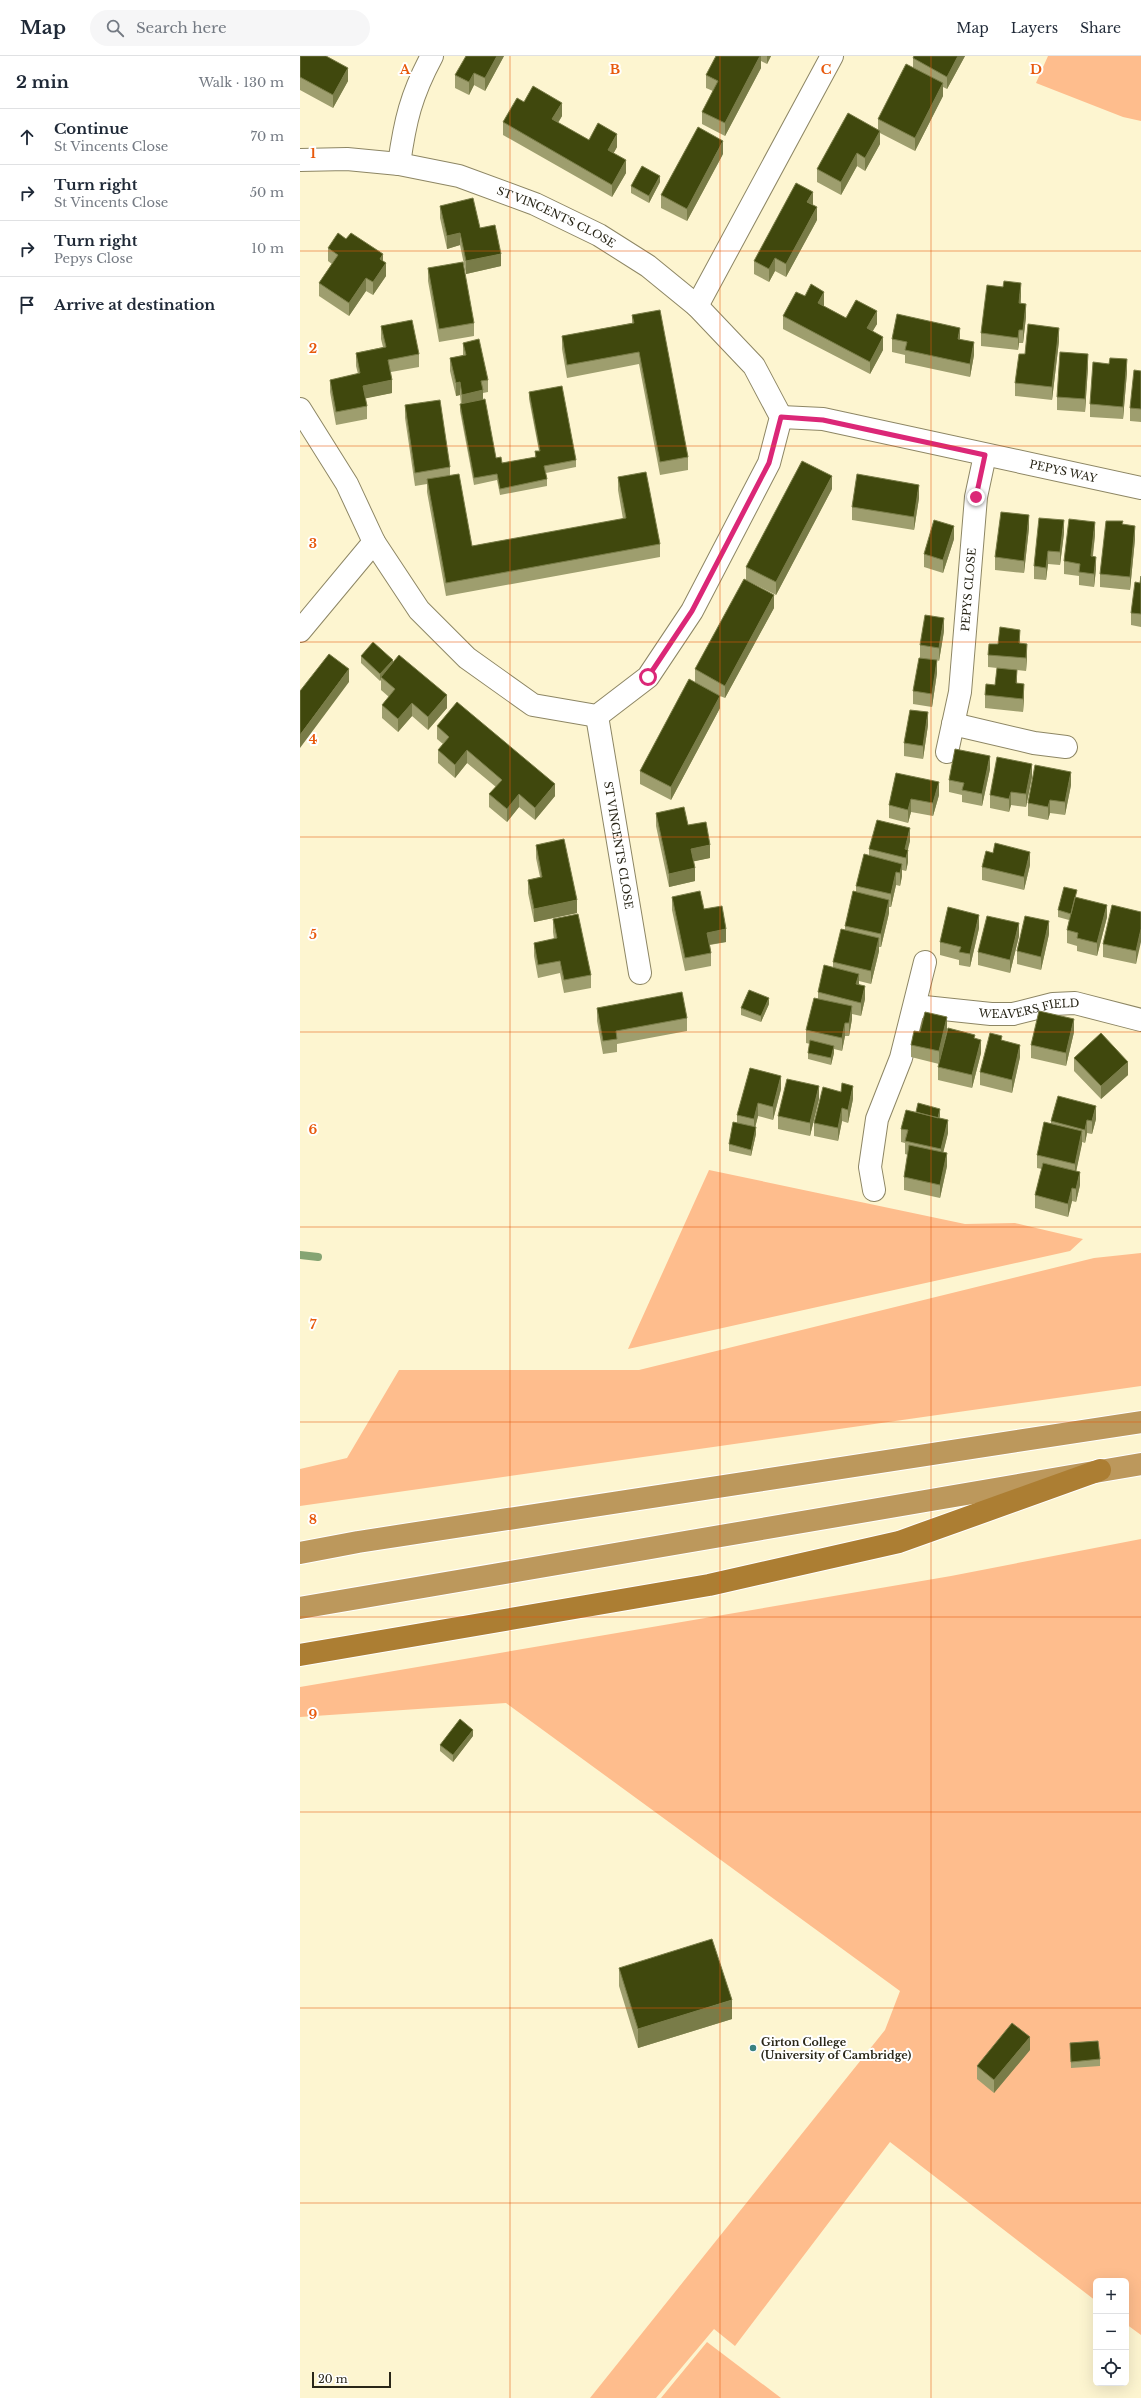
<!DOCTYPE html>
<meta charset="utf-8">
<style>
:root{--surface:#fff;--page:#f6f6f7;--text:#1f2937;--muted:#747a83;--line:#e0e1e3}
body{margin:0;font-family:"Libre Baskerville",serif;background:var(--page);color:var(--text)}
.controls{position:absolute;right:12px;bottom:12px;display:grid;overflow:hidden;border-radius:6px;box-shadow:0 4px 16px #0002}
.controls button{width:36px;height:36px;display:grid;place-items:center;padding:0;border:0;border-bottom:1px solid var(--line);background:var(--surface);color:var(--text);font:20px sans-serif}
.scale{position:absolute;left:12px;bottom:10px;width:79px;box-sizing:border-box;padding-left:4px;border:2px solid #292618;border-top:0;font-size:11px;line-height:14px;white-space:nowrap;color:#292618;-webkit-text-stroke:3px #fff;paint-order:stroke}
.stop{position:absolute;width:12px;height:12px;margin:-9px;border:3px solid #db2777;border-radius:50%;background:#fff}
.stop.end{background:#db2777;border-color:#fff;box-shadow:0 1px 4px #0008}
.list{margin:0;padding:0;list-style:none}
h2{display:flex;justify-content:space-between;align-items:center;height:52px;margin:0;padding:0 16px;font-size:17px}
h2 small{font-size:13px;font-weight:400;color:var(--muted)}
.list li{display:grid;grid-template-columns:26px 1fr auto;gap:12px;align-items:center;box-sizing:border-box;height:56px;padding:0 16px;border-top:1px solid var(--line)}
.list b{display:block;font-size:15px;white-space:nowrap}
.list p{margin:0;font-size:13px;white-space:nowrap;color:var(--muted)}
.list em{font-size:13px;font-style:normal;color:var(--muted)}
.icon{flex:none;width:22px;height:22px;fill:none;stroke:currentColor;stroke-width:2;stroke-linecap:round;stroke-linejoin:round}
.map{position:relative;flex:none;width:841px;height:2342px;overflow:hidden}
header{display:flex;align-items:center;gap:24px;box-sizing:border-box;height:56px;padding:0 20px;background:var(--surface);border-bottom:1px solid var(--line)}
header strong{font-size:19px}
nav{display:flex;gap:22px;margin-inline-start:auto;font-size:14px}
.search{width:280px;height:36px;background:var(--page);display:flex;align-items:center;gap:10px;box-sizing:border-box;padding:0 14px;border-radius:22px;color:var(--muted);font-size:15px}
main{display:flex}
aside{flex:1;background:var(--surface)}
.map>svg:first-child{display:block}
.green{fill:#febd8d}
.lines{fill:none;stroke-linecap:round;stroke-linejoin:round}
.stream{stroke:#85a473;stroke-width:8}
.minor-casing{stroke:#8d8664;stroke-width:24}
.trunk-casing{stroke:#fff;stroke-width:24}
.motorway-casing{stroke:#fff;stroke-width:24}
.minor{stroke:#fff;stroke-width:22}
.trunk{stroke:#bc985c;stroke-width:22}
.motorway{stroke:#ac7e33;stroke-width:22}
.wall{fill:#9e9e6e}
.shaded-wall{fill:#797c48}
.building{fill:#40480d;stroke:#797c48}
.route{stroke:#db2777;stroke-width:5}
.grid{fill:none;stroke:#e8590c;stroke-width:1;stroke-opacity:0.55}
.poi-dot{fill:#388181;stroke:#fff;stroke-width:1.5}
.labels{text-anchor:middle;dominant-baseline:central;stroke-width:4;stroke-linejoin:round;paint-order:stroke}
.street-label{font-size:11px;fill:#292618;stroke:#fff}
.poi-label{font-size:11px;font-weight:bold;fill:#292618;stroke:#fff;text-anchor:start}
.grid-label{font-size:13px;text-anchor:middle;font-weight:bold;fill:#e8590c;stroke:#fff;stroke-width:4;stroke-linejoin:round;paint-order:stroke}
</style>
<header>
<strong>Map</strong>
<div class="search"><svg class="icon" aria-label="search" viewBox="0 0 24 24"><circle cx="10" cy="10" r="6"/><path d="M15 15l6 6"/></svg>Search here</div>
<nav><a>Map</a><a>Layers</a><a>Share</a></nav>
</header>
<main>
<aside>
<h2>2 min<small>Walk · 130 m</small></h2>
<ul class="list">
<li><svg class="icon" aria-label="ahead" viewBox="0 0 24 24"><path d="M12 20V5M6 11l6-6 6 6"/></svg><div><b>Continue</b><p>St Vincents Close</p></div><em>70 m</em></li>
<li><svg class="icon" aria-label="right" viewBox="0 0 24 24"><path d="M7 20v-9h11M14 6l5 5-5 5"/></svg><div><b>Turn right</b><p>St Vincents Close</p></div><em>50 m</em></li>
<li><svg class="icon" aria-label="right" viewBox="0 0 24 24"><path d="M7 20v-9h11M14 6l5 5-5 5"/></svg><div><b>Turn right</b><p>Pepys Close</p></div><em>10 m</em></li>
<li><svg class="icon" aria-label="arrive" viewBox="0 0 24 24"><path d="M6 21V4h12l-3 4 3 4H6"/></svg><div><b>Arrive at destination</b></div></li>
</ul>
</aside>
<div class="map">
<svg width="841" height="2342" viewBox="0 0 841 2342">
<rect width="100%" height="100%" fill="#fdf5d0"/>
<path class="green" d="M748 0H841V65L823 61 736 27Z
M409 1114 665 1168 715 1167 783 1183 770 1195 328 1293Z
M841 1197V1330L0 1450V1413L47 1402 99 1314H339L794 1202Z
M841 1483V2279L826 2268V2225H796V2245L590 2086 435 2290 414 2273 356 2342H290L585 1974 600 1935 206 1647 0 1661V1631L651 1520Z
M407 2286 481 2342H361Z"/>
<g class="lines">
<path class="stream" d="M0 1199 18 1201"/>
<g class="minor-casing">
<g id="minor">
<path id="s1" d="M0 104 47 103 99 108 159 120 235 148 299 179 348 210 397 250 454 310 481 361 469 407 392 555 348 621 297 660 233 649 167 602 119 554 74 486 47 428 0 353"/>
<path d="M99 108C105 65 111 39 132 0"/>
<path d="M397 250 532 0"/>
<path id="s2" d="M481 361 523 363 841 432"/>
<path d="M0 575 74 486"/>
<path id="s3" d="M297 660 340 917"/>
<path d="M653 668 734 687 766 691"/>
<path id="s4" d="M647 696 660 636 676 441 685 399"/>
<path id="s5" d="M615 950 691 958H713L753 948 775 947 841 964"/>
<path d="M574 1134 570 1111 577 1063 601 1002 625 906"/>
</g>
</g>
<g class="trunk-casing">
<path id="trunk" d="M0 1497 58 1486 841 1366
M0 1552 841 1408"/>
</g>
<g class="motorway-casing">
<path id="motorway" d="M0 1599 409 1529 599 1486 800 1414"/>
</g>
<use href="#minor" class="minor"/>
<use href="#trunk" class="trunk"/>
<use href="#motorway" class="motorway"/>
</g>
<path class="wall" d="M0 0 48 25 33 52 0 34Z
M204 0 185 35 174 29 169 39 155 32V19Z
M416 0H471L467 8 461 5V12L425 80 402 68V56L413 35 406 32V19Z
M614 0H665L647 33 643 31V40L615 95 580 77V88L565 115 557 110 541 139 517 126V113L578 74V63L613 12V2Z
M224 46 262 60 258 67 289 84 317 91 313 98 326 117 312 141 203 79V66Z
M423 98 387 165 361 152V139Z
M360 126 349 147 331 137V130Z
M140 150 180 172 201 210 166 218 160 189 147 193 140 162Z
M517 164 486 221 475 215 469 226 454 218V205Z
M46 183 83 205 86 220 73 239 66 235 49 260 19 240V227L32 208 28 205V192Z
M128 212 174 267V280L139 286 128 225Z
M703 231 721 240V248L726 261 723 287H719L718 294 681 290V277Z
M505 240 524 249V250L546 262 577 268 572 275 583 294 570 318 483 273V260Z
M332 259 388 401V414L360 419 339 308 267 322 262 293V280L332 267Z
M81 270 119 298V311L91 316 92 337 65 342 67 350V363L36 369 30 336V324L58 318 56 310V297L83 291 81 283Z
M592 283H660L674 299 670 321 605 307V299L592 296Z
M759 285 752 344 715 340V327L725 298Z
M163 287 188 324V336L183 337V344L196 402 202 407 235 401V395H239L229 343V336L276 404V411L246 417 247 423V430L200 439 197 424 174 429 160 355V348H161L160 339 156 340 150 315V302L163 299Z
M788 311 785 356 757 354V341Z
M841 315V366L830 365V352Z
M827 316 823 363 790 361V348Z
M105 349 150 411V419L172 490 323 463 318 434V421L360 488V501L146 540 127 436V428L115 430 105 362Z
M532 433 476 539 448 525 474 552 425 642 420 640V652L371 744 340 728V715L395 626V613L446 524V511Z
M619 442 614 474 552 464V451Z
M823 468 835 483 830 534 800 531V518Z
M729 472 724 517 695 514V501Z
M764 477 760 509 748 508 746 524 734 523V510Z
M795 479 793 500 796 513 794 531 779 529V520L764 518V505Z
M654 483 643 517 624 511V498Z
M841 520V571L831 569V557L840 527Z
M644 575 639 605 637 604V617L632 651 613 648V635L620 602V589Z
M720 587 727 600 726 615 717 614V628L724 641 723 656 685 652V639L695 629 697 612 688 611V599L698 588Z
M61 600 93 607 147 652 128 674 112 660 98 676 82 662V649L89 641 81 634V624L80 625 61 607Z
M628 669 623 703 604 700V687Z
M137 670 255 740 235 764 219 751 207 766 189 751V738L196 731 167 707 155 722 138 707V694L143 688 137 683Z
M690 713 682 750 662 746V739L649 736V724Z
M596 717 639 739 633 760 611 756 608 767 589 762V749Z
M732 721 726 751 711 749 709 756 690 752V739Z
M771 729 765 759 750 757 748 764 728 760V747Z
M356 757 388 769 410 802 394 805 395 825 369 831 356 770Z
M610 785 607 793 608 806 606 815 602 814V820L600 830 596 829 591 851H589V857L581 891H579V895L571 928 559 925V928L565 943 561 960 552 958V963L549 980H545L542 995 534 993V997L531 1009 508 1003V997L510 988 506 987V974L518 943V936L533 911V906L545 874V870L556 836V830L569 800V793Z
M236 789 277 857 234 866 228 837V824L240 821 236 802Z
M693 797 730 809 724 834 682 824V811Z
M372 841 404 853 426 886 410 889 411 897V910L385 915 372 854Z
M776 841 807 861 797 900 777 895V890L767 887V874L769 864 758 861V854Z
M841 856 836 908 803 901V888Z
M253 863 291 919V932L264 937 260 917 238 922 234 900V887L254 883 253 876Z
M679 872 670 911 659 909V904L640 899V886Z
M749 878 741 914 717 908V895Z
M719 880 710 917 678 909V896Z
M469 948 461 966 441 959V952Z
M297 952 387 962V975L317 988V996L303 998 297 965Z
M647 974 639 1008 611 1001V989L620 976Z
M774 976 766 1010 731 1002V989Z
M675 983 681 997 672 1032 638 1024V1011Z
M702 984 720 1001 712 1037 680 1029V1016Z
M774 1002 828 1019 801 1043 774 1015Z
M481 1033 473 1064 458 1060 455 1071 456 1078 451 1100 429 1095V1088L437 1067V1059Z
M519 1043 510 1080 478 1073V1060Z
M553 1043 548 1067 542 1065 538 1085 514 1080V1067Z
M616 1056 640 1060 639 1062 648 1077 643 1096 647 1110 640 1142 604 1134V1121L608 1099 605 1098V1087L601 1086V1073Z
M796 1063 792 1078 787 1077 785 1087 782 1086 776 1115 780 1129 776 1146 772 1145 768 1161 735 1152V1139L742 1113 737 1112V1099L751 1068V1065Z
M173 1680 153 1706 140 1695V1689Z
M319 1912 432 1963 338 1992 319 1930Z
M770 1987 800 2003V2010L771 2012Z
M730 1994 694 2037 677 2023V2010Z"/>
<path class="shaded-wall" d="M197 0H204L185 35V22Z
M460 0H461V12L425 80V67Z
M467 0H471L467 8Z
M658 0H665L647 33V21Z
M48 12V25L33 52V39Z
M174 17V29L169 39V26Z
M643 27V40L615 95V82Z
M262 47V60L252 76V63Z
M580 75V88L565 115V102Z
M317 78V91L308 107V94Z
M423 85V98L387 165V153Z
M557 97V110L541 139V126Z
M326 104V117L312 141V129Z
M360 120V126L349 147V140Z
M513 136V149L507 146Z
M517 151V164L486 221V208Z
M160 177V189L147 193V180Z
M83 198V211L80 203Z
M201 198V210L166 218V205Z
M475 202V215L469 226V213Z
M86 207V220L73 239V226Z
M66 222V235L49 260V247Z
M721 227V240L719 260V247Z
M524 236V249L518 260V247Z
M726 248V261L723 287V274Z
M577 255V268L567 285V272Z
M660 272V285L658 283Z
M759 272V285L752 344V331Z
M719 274V287L718 294V282Z
M583 281V294L570 318V306Z
M674 286V299L670 321V308Z
M788 298V311L785 356V343Z
M827 303V316L823 363V351Z
M92 324V337L63 343V330Z
M160 326V339L156 340V327Z
M183 334V347L162 352V339Z
M532 420V433L476 539V526Z
M619 429V442L614 474V461Z
M729 459V472L724 517V505Z
M764 464V477L760 509V496Z
M795 466V479L791 513V500Z
M654 470V483L643 517V504Z
M835 470V483L830 534V521Z
M748 495V508L746 524V512Z
M796 501V513L794 531V518Z
M474 539V552L425 642V630Z
M644 562V575L639 605V592Z
M720 574V586L719 600V587Z
M727 588V600L726 615V602Z
M93 604V611L81 621 80 625V618Z
M637 604V617L632 651V638Z
M49 613V626L0 692V679Z
M717 614V627L716 640V627Z
M724 628V641L723 656V643Z
M147 639V652L128 674V661Z
M420 640V652L371 744V731Z
M112 647V660L98 676V663Z
M628 656V669L623 703V690Z
M167 694V707L155 722V709Z
M690 700V713L682 750V738Z
M732 708V721L726 751V738Z
M771 716V729L765 759V746Z
M639 726V739L633 760V747Z
M255 728V740L235 764V752Z
M711 736V749L709 756V743Z
M219 738V751L207 766V753Z
M611 743V756L608 767V754Z
M750 744V757L748 764V751Z
M610 772V785L606 802 605 793Z
M410 789V802L391 806V793Z
M608 794V806L606 815V802Z
M730 796V809L724 834V821Z
M602 808V820L600 830V817Z
M395 812V825L369 831V818Z
M596 816V829L591 851V838Z
M277 844V857L234 866V853Z
M589 844V857L581 891V878Z
M807 849V861L797 900V887Z
M679 859V872L670 911V898Z
M749 865V878L741 914V901Z
M719 867V880L710 917V904Z
M426 873V886L407 889V877Z
M841 873V886L836 908V895Z
M579 882V895L571 928V915Z
M559 918V931L556 928Z
M565 930V943L561 960V947Z
M469 942V948L461 966V960Z
M552 950V963L549 980V967Z
M647 961V974L639 1008V995Z
M774 963V976L766 1010V997Z
M545 967V980L542 995V982Z
M681 984V997L672 1032V1019Z
M720 989V1001L712 1037V1024Z
M534 990V997L531 1009V1002Z
M828 1006V1019L801 1043V1030Z
M481 1020V1033L473 1064V1051Z
M519 1030V1043L510 1080V1067Z
M553 1030V1043L548 1067V1054Z
M458 1047V1060L454 1076V1063Z
M796 1050V1063L792 1078V1065Z
M542 1052V1065L538 1085V1072Z
M640 1053V1060L637 1071V1064Z
M648 1064V1077L641 1106V1093Z
M787 1064V1077L785 1087V1074Z
M456 1071V1078L451 1100V1094Z
M782 1075V1088L775 1121V1108Z
M647 1097V1110L640 1142V1129Z
M780 1116V1129L776 1146V1133Z
M772 1132V1145L768 1161V1148Z
M173 1674V1680L153 1706V1699Z
M432 1944V1963L338 1992V1973Z
M730 1981V1994L694 2037V2024Z"/>
<path class="building" d="M0 0H26L48 12 33 39 0 21Z
M166 0H197L185 22 174 17 169 26 155 19Z
M416 0H460L425 67 402 56 418 25 406 19Z
M614 0H658L647 21 613 2Z
M606 8 643 27 615 82 578 63Z
M233 30 262 47 252 63 289 84 298 67 317 78 308 94 326 104 312 129 203 66 217 42 224 46Z
M548 57 580 75 565 102 557 97 541 126 517 113Z
M398 71 423 85 387 153 361 139Z
M342 110 360 120 349 140 331 130Z
M496 127 513 136 507 146 517 151 486 208 475 202 469 213 454 205Z
M173 142 180 172 195 169 201 198 166 205 160 177 147 180 140 150Z
M38 177 46 183 51 177 83 198 80 203 86 207 73 226 66 222 49 247 19 227 38 199 28 192Z
M163 206 174 267 139 273 128 212Z
M704 225 721 227 719 247 726 248 723 274H719L718 282 681 277 687 229 703 231Z
M511 228 524 236 518 247 546 262 556 244 577 255 567 272 583 281 570 306 483 260 496 236 505 240Z
M360 254 388 401 360 406 339 296 267 309 262 280 334 267 332 259Z
M597 258 660 272 658 283 674 286 670 308 605 294 607 286 592 283Z
M112 264 119 298 88 304 92 324 63 330 67 350 36 356 30 324 60 317 56 297 86 291 81 270Z
M728 268 759 272 752 331 715 327 719 298H725Z
M179 283 188 324 181 325 183 334 162 339 160 326 156 327 150 302 166 299 163 287Z
M760 296 788 298 785 343 757 341Z
M810 302 827 303 823 351 790 348 793 306 809 308Z
M834 314 841 315V353L830 352Z
M262 330 276 404 244 410 247 423 200 433 197 418 174 422 160 348 185 343 196 402 201 401 202 407 236 401 235 395H240L229 336Z
M140 344 150 411 115 417 105 349Z
M502 405 532 420 476 526 446 511Z
M346 416 360 488 146 527 127 423 159 418 172 490 326 462 318 421Z
M557 418 619 429 614 461 552 451Z
M701 456 729 459 724 505 695 501Z
M739 462 764 464 760 496 748 495 746 512 734 510Z
M769 463 795 466 791 500 796 501 794 518 779 516 780 508 764 505Z
M634 464 654 470 643 504 624 498Z
M806 465H823L822 468 835 470 830 521 800 518Z
M841 520V558L831 557 835 526 840 527Z
M444 523 474 539 425 630 395 613Z
M625 559 644 562 639 592 620 589Z
M700 571 720 574 719 587 727 588 726 602 688 599 689 588H698Z
M73 586 93 604 80 618 61 600Z
M29 598 49 613 0 679V635Z
M99 599 147 639 128 661 112 647 98 663 82 649 95 633 81 621Z
M619 602 637 604 632 638 613 635Z
M697 612 717 614 716 627 724 628 723 643 685 639 686 628 695 629Z
M389 623 420 640 371 731 340 715Z
M157 646 255 728 235 752 219 738 207 753 189 738 202 724 167 694 155 709 138 694 149 681 137 670Z
M610 654 628 656 623 690 604 687Z
M655 693 690 700 682 738 662 734 664 727 649 724Z
M697 701 732 708 726 738 711 736 709 743 690 739Z
M735 709 771 716 765 746 750 744 748 751 728 747Z
M596 717 639 726 633 747 611 743 608 754 589 749Z
M384 751 388 769 406 766 410 789 391 793 395 812 369 818 356 757Z
M577 764 610 772 605 793 608 794 606 802 569 793Z
M264 783 277 844 234 853 228 824 242 821 236 789Z
M695 787 730 796 724 821 682 811 686 795 693 797Z
M564 798 602 808 600 817 596 816 591 838 556 830Z
M764 831 777 834 771 858 758 854Z
M400 835 404 853 422 850 426 873 407 877 411 897 385 902 372 841Z
M553 835 589 844 581 878 545 870Z
M775 841 807 849 797 887 777 882 778 877 767 874Z
M812 849 841 856V873L836 895 803 888Z
M648 851 679 859 670 898 659 896 661 891 640 886Z
M278 858 291 919 264 924 260 905 238 909 234 887 257 882 253 863Z
M687 860 719 867 710 904 678 896Z
M725 860 749 865 741 901 717 895Z
M541 873 579 882 571 915 533 906Z
M524 909 559 918 556 928 565 930 561 947 518 936Z
M449 934 469 942 461 960 441 952Z
M382 936 387 962 316 975 317 983 303 985 297 952Z
M514 942 552 950 549 967H545L542 982 506 974Z
M739 955 774 963 766 997 731 989Z
M625 956 647 961 639 995 611 989 614 975 620 976Z
M648 972 675 979 674 982 681 984 672 1019 638 1011Z
M690 977 702 980 701 984 720 989 712 1024 680 1016Z
M801 977 828 1006 801 1030 774 1002Z
M510 984 534 990 531 1002 508 997Z
M450 1012 481 1020 473 1051 458 1047 454 1063 437 1059Z
M487 1023 519 1030 510 1067 478 1060Z
M542 1027 553 1030 548 1054 542 1052 538 1072 514 1067 523 1031 541 1036Z
M758 1040 796 1050 792 1065 787 1064 785 1074 751 1065Z
M618 1047 640 1053 638 1062 616 1056Z
M606 1054 648 1064 641 1093 605 1085 608 1074 601 1073Z
M433 1066 456 1071 451 1094 429 1088Z
M744 1066 782 1075 775 1108 737 1099Z
M609 1089 647 1097 640 1129 604 1121Z
M743 1107 780 1116 776 1133 772 1132 768 1148 735 1139Z
M160 1663 173 1674 153 1699 140 1689Z
M412 1883 432 1944 338 1973 319 1912Z
M712 1967 730 1981 694 2024 677 2010Z
M798 1985 800 2003 771 2006 770 1987Z"/>
<g class="lines">
<path class="route" d="M348 621 392 555 469 407 481 361 523 364 685 399 676 441"/>
</g>
<path class="grid" d="M210 0V2342M420 0V2342M631 0V2342M0 195H841M0 390H841M0 586H841M0 781H841M0 976H841M0 1171H841M0 1366H841M0 1561H841M0 1756H841M0 1952H841M0 2147H841"/>
<circle class="poi-dot" cx="453" cy="1992" r="4"/>
<g class="labels">
<g class="street-label">
<text stroke="none"><textPath href="#s1" startOffset="266">ST VINCENTS CLOSE</textPath></text>
<text stroke="none"><textPath href="#s2" startOffset="288">PEPYS WAY</textPath></text>
<text stroke="none"><textPath href="#s4" startOffset="164">PEPYS CLOSE</textPath></text>
<text stroke="none"><textPath href="#s3" startOffset="131">ST VINCENTS CLOSE</textPath></text>
<text stroke="none"><textPath href="#s5" startOffset="115">WEAVERS FIELD</textPath></text>
</g>
<g class="poi-label">
<text x="461" y="1986">Girton College<tspan x="461" dy="13">(University of Cambridge)</tspan></text>
</g>
</g>
<g class="grid-label">
<text x="105" y="18">A</text>
<text x="315" y="18">B</text>
<text x="526" y="18">C</text>
<text x="736" y="18">D</text>
<text x="13" y="102">1</text>
<text x="13" y="297">2</text>
<text x="13" y="492">3</text>
<text x="13" y="688">4</text>
<text x="13" y="883">5</text>
<text x="13" y="1078">6</text>
<text x="13" y="1273">7</text>
<text x="13" y="1468">8</text>
<text x="13" y="1663">9</text>
</g>
</svg>
<div class="controls">
<button>+</button>
<button>−</button>
<button><svg class="icon" aria-label="locate" viewBox="0 0 24 24"><circle cx="12" cy="12" r="6"/><path d="M12 2v4M12 18v4M2 12h4M18 12h4"/></svg></button>
</div>
<div class="scale">20 m</div>
<div class="stop" style="left:348px;top:621px"></div>
<div class="stop end" style="left:676px;top:441px"></div>
</div>
</main>
